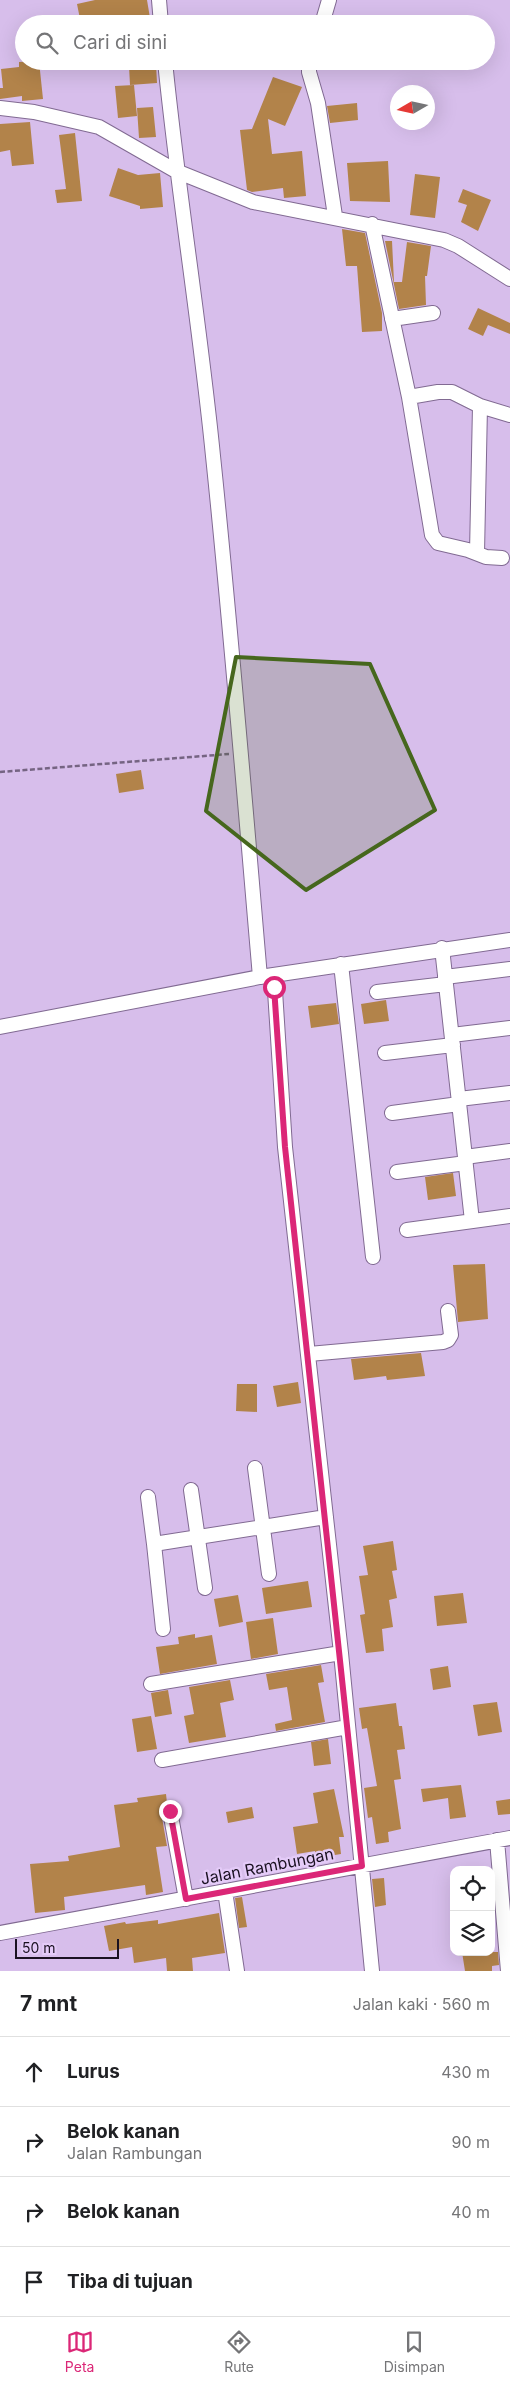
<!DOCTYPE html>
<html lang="id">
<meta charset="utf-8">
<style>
:root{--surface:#fff;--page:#f2f2f2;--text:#202124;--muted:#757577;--line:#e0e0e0;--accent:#db2777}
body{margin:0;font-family:Inter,sans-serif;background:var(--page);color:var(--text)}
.controls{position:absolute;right:15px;bottom:15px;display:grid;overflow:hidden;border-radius:10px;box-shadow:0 5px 20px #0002}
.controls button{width:45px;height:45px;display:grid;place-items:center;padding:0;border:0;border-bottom:1px solid var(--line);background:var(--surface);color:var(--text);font:25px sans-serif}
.compass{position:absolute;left:390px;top:85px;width:45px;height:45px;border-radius:50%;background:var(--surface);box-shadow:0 5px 20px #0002;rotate:261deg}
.scale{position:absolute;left:15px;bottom:12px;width:104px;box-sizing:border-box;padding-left:5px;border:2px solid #1a1121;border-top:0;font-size:14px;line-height:18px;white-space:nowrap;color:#1a1121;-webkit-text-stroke:4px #e4cbf8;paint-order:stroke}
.stop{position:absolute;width:15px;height:15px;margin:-11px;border:4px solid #db2777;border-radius:50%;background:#fff}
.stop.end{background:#db2777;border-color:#fff;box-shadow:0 1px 5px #0008}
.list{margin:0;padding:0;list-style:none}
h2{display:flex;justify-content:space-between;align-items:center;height:65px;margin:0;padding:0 20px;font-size:21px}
h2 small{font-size:16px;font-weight:400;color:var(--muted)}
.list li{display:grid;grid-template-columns:32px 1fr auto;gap:15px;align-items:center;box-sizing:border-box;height:70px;padding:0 20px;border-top:1px solid var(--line)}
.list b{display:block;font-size:19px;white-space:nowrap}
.list p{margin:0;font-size:16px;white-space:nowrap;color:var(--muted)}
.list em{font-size:16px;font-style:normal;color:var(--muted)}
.icon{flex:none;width:28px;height:28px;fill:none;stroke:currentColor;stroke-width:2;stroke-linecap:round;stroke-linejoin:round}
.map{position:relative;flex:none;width:510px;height:1971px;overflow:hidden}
.search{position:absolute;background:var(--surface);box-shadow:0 5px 20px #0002;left:15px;right:15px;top:15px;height:55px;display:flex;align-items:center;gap:12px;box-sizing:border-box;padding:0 18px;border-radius:28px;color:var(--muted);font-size:19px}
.sheet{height:345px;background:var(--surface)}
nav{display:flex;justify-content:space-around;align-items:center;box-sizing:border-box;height:70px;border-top:1px solid var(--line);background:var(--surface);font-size:14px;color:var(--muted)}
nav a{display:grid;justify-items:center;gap:2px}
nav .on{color:var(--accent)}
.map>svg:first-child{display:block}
.building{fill:#b2834a}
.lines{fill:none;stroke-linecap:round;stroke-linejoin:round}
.minor-casing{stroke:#816a92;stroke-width:16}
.path{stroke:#756482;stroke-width:2.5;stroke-dasharray:5 2.5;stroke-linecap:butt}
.minor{stroke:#fff;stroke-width:14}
.route{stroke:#db2777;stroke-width:6}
.marked{fill:#46671d;fill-opacity:0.2;stroke:#46671d;stroke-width:4;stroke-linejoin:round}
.labels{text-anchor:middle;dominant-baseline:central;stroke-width:4.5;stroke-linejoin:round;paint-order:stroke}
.street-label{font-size:16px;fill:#1a1121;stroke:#e4cbf8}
</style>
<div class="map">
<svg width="510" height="1971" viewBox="0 0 510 1971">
<rect width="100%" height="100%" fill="#d7beeb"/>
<path class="building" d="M95 0H147L151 24H81L77 4Z
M39 61 43 99 22 101V96L0 99V88H3L1 69 19 67V62Z
M156 64 157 83 130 85 129 66Z
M273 77 302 87 285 126 268 119 272 154 302 151 306 196 284 198 283 188 252 192 247 190 240 130 252 129Z
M134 85 137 116 118 118 115 86Z
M357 103 358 120 330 123 327 106Z
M153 107 156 137 139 138 137 108Z
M30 122 34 164 12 166 10 150 0 152V124Z
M75 133 82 201 57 203 55 190 66 189 59 135Z
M388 161 390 202 350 201 347 163Z
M118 168 138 175 160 173 163 207 140 209V206L109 196Z
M415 174 440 177 435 218 410 215Z
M463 189 491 200 478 231 461 222 467 205 458 202Z
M342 229 365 233 382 313V331L362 332 357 266H346Z
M385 241H392L394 282H402L407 242 431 246 427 276H425L426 305 399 309Z
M478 308 510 323V334L488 325 483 336 468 329Z
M141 770 144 789 119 793 116 774Z
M386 1000 389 1021 364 1024 361 1004Z
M336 1003 339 1024 311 1028 308 1006Z
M453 1173 456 1196 428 1200 425 1177Z
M485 1264 488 1319 458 1322 453 1265Z
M421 1353 425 1376 387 1380 386 1376 354 1380 351 1359Z
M298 1382 301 1403 277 1407 273 1386Z
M237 1384H257V1412L236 1411Z
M393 1541 397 1570 392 1571 397 1598 389 1600 393 1627 382 1629 384 1651 366 1653 360 1615 365 1614 359 1576 368 1575 363 1546Z
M308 1581 312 1607 266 1614 262 1588Z
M463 1593 467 1623 437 1626 434 1596Z
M238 1595 243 1622 219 1627 214 1599Z
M273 1618 278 1654 251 1659 246 1622Z
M195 1634V1638L212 1635 217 1664 160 1674 156 1647 179 1644 178 1637Z
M321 1665 324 1682 318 1683 325 1722 276 1731 275 1724 292 1720 287 1687 269 1690 266 1674Z
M448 1666 451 1687 433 1690 430 1669Z
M230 1680 234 1700 220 1703 226 1737 189 1743 184 1716 194 1714 189 1687Z
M168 1690 172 1714 155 1717 151 1693Z
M497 1702 502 1732 478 1736 473 1705Z
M396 1703 399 1726H402L405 1749 397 1750 401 1779 394 1780 401 1829 388 1832 389 1842 376 1844 372 1817 368 1818 364 1788 377 1786 367 1728 362 1729 359 1708Z
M151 1716 157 1749 137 1752 132 1719Z
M328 1739 331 1764 314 1766 311 1742Z
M461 1785 466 1817 450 1819 448 1798 423 1802 421 1789Z
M334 1789 344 1837H339L341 1854 316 1858 315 1851 297 1854 293 1827 318 1823 313 1793Z
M166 1794 167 1803 162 1808 161 1812 167 1846 156 1847 163 1892 146 1895 145 1885 64 1897 65 1910 35 1913 30 1864 69 1861 68 1856 120 1847 114 1805 138 1802 137 1798Z
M510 1799V1814L498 1815 496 1801Z
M252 1807 254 1818 228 1823 226 1812Z
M384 1878 386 1905 375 1907 372 1879Z
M242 1897 247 1927 239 1928 235 1898Z
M219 1913 225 1953 192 1958 193 1971H167L166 1958 134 1963 132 1947 109 1951 104 1926 125 1922 126 1924 158 1920V1924Z
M462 1952H498L499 1965 492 1966V1971H465Z"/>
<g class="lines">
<g class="minor-casing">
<path id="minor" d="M159 0 161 24
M322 24 329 0
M165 61C178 193 200 324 213 456 231 629 245 803 260 977
M309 61V72L318 103 335 216
M0 108 34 112 99 127 176 171 253 202 444 240 458 246 510 279
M372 224 409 397 432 535 438 543 468 550 486 557 502 558
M392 319 433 313
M409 397 438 392H452L480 406 510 415
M477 553 480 406
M442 948 472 1221
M341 964 373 1257
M274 975 285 1147 341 1653 372 1971
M445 977 510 969
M377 992 446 984
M0 1027 260 977 510 940
M452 1035 510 1028
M385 1053 453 1045
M459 1099 510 1093
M392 1113 459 1104
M465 1157 510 1151
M397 1172 466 1163
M407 1230 510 1216
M309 1354 443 1342 448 1340 451 1335 448 1311
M255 1468 269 1574
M191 1490 205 1588
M148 1497 154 1544
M163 1629 154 1544 326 1517
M151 1684 341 1653
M162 1760 348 1727
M170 1811 186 1899
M497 1840 508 1971
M225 1891 237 1971
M0 1933 510 1838"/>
</g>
<path class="path" d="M0 772 229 754"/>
<use href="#minor" class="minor"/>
</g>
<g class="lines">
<path class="route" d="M170 1811 186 1899 362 1866 285 1147 274 987"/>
</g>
<path class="marked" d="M236 657 370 664 435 810 306 890 206 811Z"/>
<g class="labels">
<g class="street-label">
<text transform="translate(267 1866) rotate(-11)">Jalan Rambungan</text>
</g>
</g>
</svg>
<div class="controls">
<button><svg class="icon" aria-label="locate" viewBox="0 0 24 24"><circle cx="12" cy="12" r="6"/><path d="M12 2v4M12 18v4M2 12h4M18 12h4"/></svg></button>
<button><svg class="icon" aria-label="layers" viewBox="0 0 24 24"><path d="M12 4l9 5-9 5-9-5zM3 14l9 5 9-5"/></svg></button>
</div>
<svg class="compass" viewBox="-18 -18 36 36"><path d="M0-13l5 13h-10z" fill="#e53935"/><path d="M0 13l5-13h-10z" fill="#757577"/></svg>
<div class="scale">50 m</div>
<div class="stop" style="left:274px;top:987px"></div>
<div class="stop end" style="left:170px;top:1811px"></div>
<div class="search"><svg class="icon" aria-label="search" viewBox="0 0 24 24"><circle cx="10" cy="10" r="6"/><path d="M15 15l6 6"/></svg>Cari di sini</div>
</div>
<section class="sheet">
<h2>7 mnt<small>Jalan kaki · 560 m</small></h2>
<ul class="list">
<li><svg class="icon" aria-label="ahead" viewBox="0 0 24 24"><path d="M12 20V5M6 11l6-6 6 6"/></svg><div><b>Lurus</b></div><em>430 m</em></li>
<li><svg class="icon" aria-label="right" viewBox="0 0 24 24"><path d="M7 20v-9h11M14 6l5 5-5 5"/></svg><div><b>Belok kanan</b><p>Jalan Rambungan</p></div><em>90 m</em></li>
<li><svg class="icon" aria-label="right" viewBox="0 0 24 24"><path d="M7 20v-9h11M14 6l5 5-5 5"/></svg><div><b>Belok kanan</b></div><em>40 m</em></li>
<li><svg class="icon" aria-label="arrive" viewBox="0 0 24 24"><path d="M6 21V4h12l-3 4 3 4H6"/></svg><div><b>Tiba di tujuan</b></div></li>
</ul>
</section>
<nav>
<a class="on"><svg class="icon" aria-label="map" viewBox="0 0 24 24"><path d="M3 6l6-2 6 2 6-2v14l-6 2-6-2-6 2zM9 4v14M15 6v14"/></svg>Peta</a>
<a><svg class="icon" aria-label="directions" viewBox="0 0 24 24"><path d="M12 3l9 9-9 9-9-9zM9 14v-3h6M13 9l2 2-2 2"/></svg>Rute</a>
<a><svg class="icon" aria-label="saved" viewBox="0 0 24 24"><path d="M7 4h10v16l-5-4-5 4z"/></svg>Disimpan</a>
</nav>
